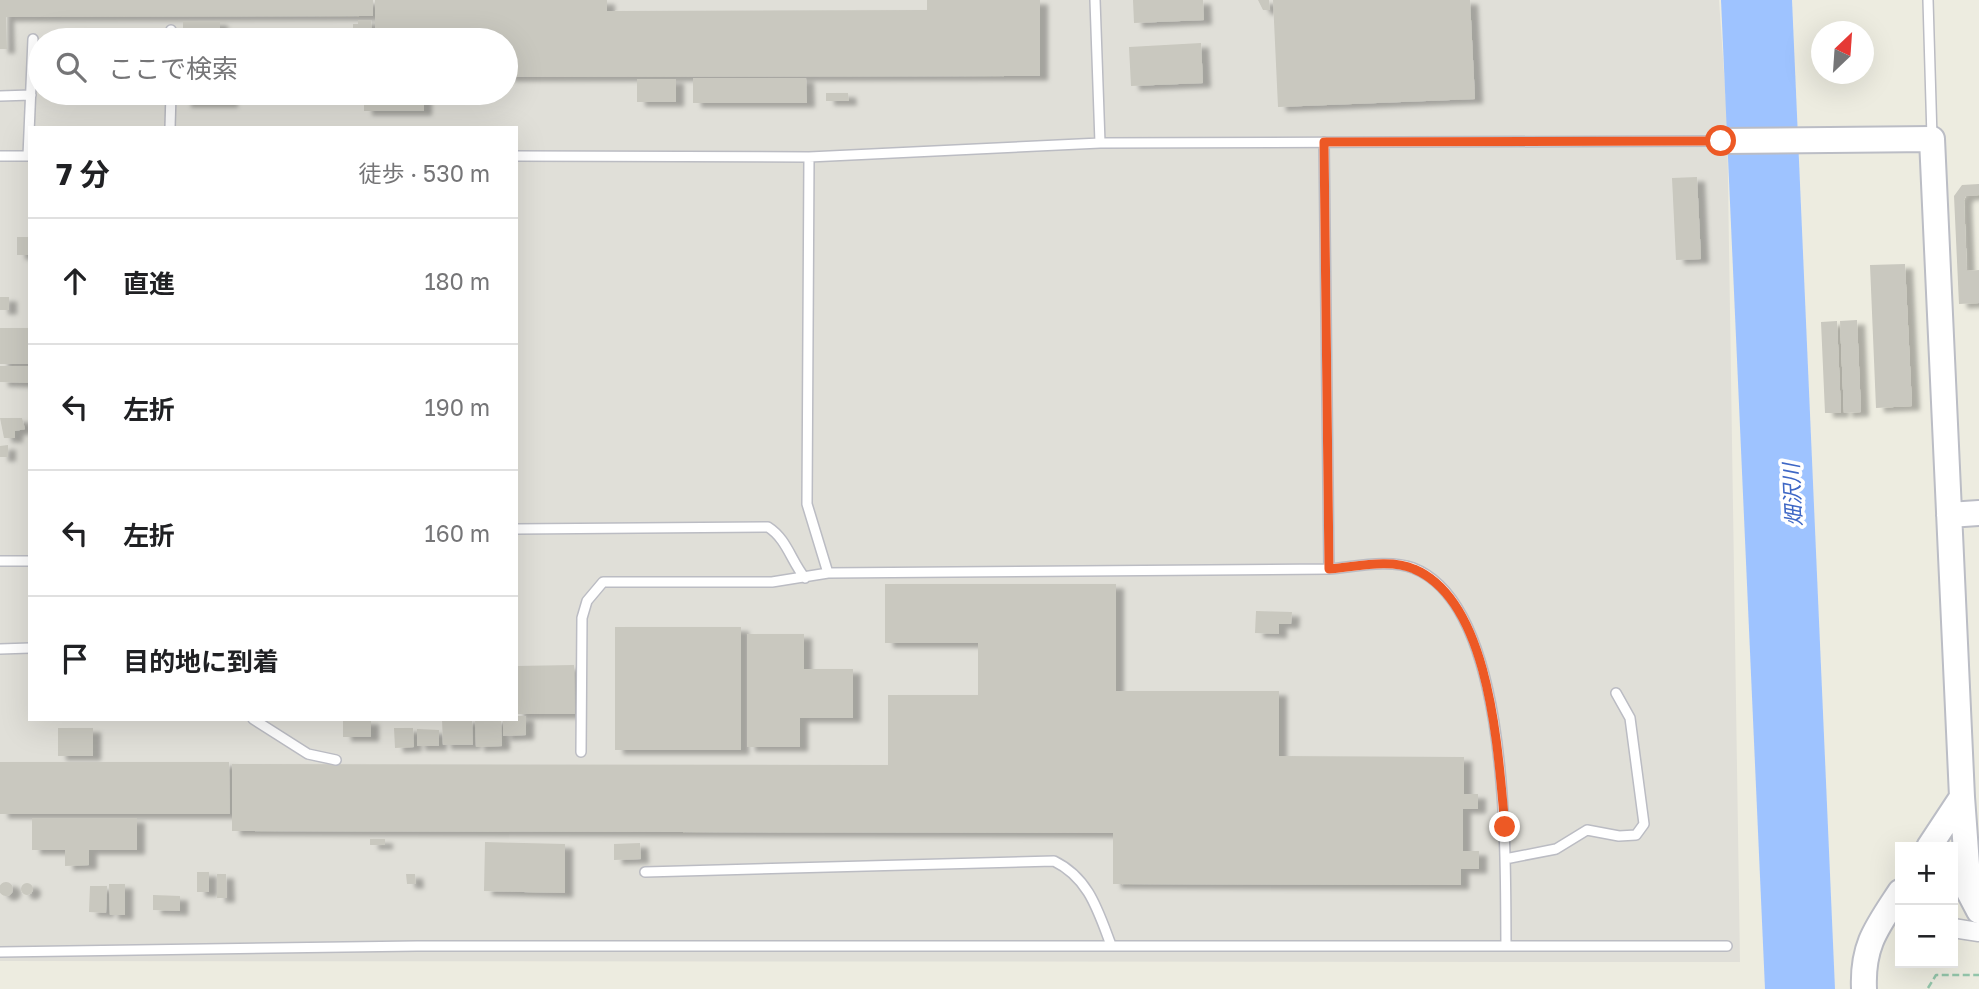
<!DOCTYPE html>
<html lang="ja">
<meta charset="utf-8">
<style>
:root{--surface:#fff;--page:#f2f2f2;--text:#202124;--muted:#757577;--line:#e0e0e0}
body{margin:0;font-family:"Golos Text","Noto Sans JP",sans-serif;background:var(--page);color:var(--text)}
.controls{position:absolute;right:21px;bottom:21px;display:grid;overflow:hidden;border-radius:0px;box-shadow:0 7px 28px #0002}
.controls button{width:63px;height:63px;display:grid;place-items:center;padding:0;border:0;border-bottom:2px solid var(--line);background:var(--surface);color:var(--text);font:35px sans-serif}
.compass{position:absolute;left:1811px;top:21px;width:63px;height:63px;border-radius:50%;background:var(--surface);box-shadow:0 7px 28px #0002;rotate:25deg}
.stop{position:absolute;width:21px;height:21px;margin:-16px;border:5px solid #ed5925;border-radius:50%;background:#fff}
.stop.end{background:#ed5925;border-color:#fff;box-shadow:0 2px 7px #0008}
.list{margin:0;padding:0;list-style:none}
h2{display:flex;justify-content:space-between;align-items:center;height:91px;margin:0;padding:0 28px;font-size:30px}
h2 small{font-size:23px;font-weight:400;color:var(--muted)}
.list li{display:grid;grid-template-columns:46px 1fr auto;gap:21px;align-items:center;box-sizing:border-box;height:126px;padding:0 28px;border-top:2px solid var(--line)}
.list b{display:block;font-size:26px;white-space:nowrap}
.list em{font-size:23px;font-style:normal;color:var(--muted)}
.icon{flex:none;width:38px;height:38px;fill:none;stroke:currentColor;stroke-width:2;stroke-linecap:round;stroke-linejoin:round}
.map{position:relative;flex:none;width:1979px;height:989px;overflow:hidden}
.search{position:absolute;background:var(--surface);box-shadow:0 7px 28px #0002;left:28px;top:28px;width:490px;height:77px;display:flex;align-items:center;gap:18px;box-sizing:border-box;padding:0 24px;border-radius:38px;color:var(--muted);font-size:26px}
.panel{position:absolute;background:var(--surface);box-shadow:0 7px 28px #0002;left:28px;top:126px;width:490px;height:595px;border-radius:0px}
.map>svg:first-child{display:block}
.industrial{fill:#e0dfd8;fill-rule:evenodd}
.water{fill:#9ec3ff}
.building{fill:#c9c8bf;filter:url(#shadow)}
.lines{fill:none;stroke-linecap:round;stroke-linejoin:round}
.lane-casing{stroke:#bbbcc3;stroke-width:12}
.street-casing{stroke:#bbbcc3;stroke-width:21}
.secondary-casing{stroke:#bbbdc5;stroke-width:28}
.path{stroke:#94c6ab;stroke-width:2.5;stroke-dasharray:7 3.5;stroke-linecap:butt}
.lane{stroke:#fff;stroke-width:9}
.street{stroke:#fff;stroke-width:18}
.secondary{stroke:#fff;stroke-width:24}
.route{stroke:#ed5925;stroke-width:9}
.labels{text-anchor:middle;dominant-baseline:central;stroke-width:7;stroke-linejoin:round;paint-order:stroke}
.water-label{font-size:21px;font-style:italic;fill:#3e67c5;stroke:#fff}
</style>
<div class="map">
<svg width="1979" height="989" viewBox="0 0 1979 989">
<defs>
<filter id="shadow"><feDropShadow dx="8" dy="4.5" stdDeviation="2" flood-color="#0004"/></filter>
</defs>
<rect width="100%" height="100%" fill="#edece0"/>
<path class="industrial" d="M0 0H1719L1727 116 1740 962 0 961ZM40 40H506V93H40ZM30 128H516V719H30Z"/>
<path class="water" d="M1721 0H1792L1835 989H1765Z"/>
<path class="building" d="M0 0H373V16L6 17 7 49H0Z
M375 0H607V11L927 10V0H1040V76L506 77V40H375Z
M1133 0H1203L1204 20 1134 23Z
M1258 0H1269L1270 10H1263Z
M1273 0H1470L1475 99 1278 107Z
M358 20H371L372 40H353V24H358Z
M183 21H220V39H183Z
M299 31H332V40H299Z
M1201 43 1203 83 1131 86 1129 47Z
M693 78H806L807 103H693Z
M637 79H676V102H637Z
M183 93H230V103H183Z
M364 93H424V111H364Z
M826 93H848L849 101H826Z
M1697 177 1701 259 1676 260 1672 178Z
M1979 184V195L1966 196 1964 200 1967 271 1979 270V303L1959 304 1954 196 1962 185Z
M17 237H30V255H17Z
M1905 264 1912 406 1876 408 1870 265Z
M0 297H9V310H0Z
M1857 320 1861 412 1844 413 1840 321Z
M1837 321 1841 413H1825L1821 322Z
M0 328H30V364H0Z
M0 366H30V383L0 382Z
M0 418H22L25 429 15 431V438H4Z
M8 445V457H0V446Z
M885 584H1116V691H1279V756L1464 757V794H1478V809H1463V851H1479V869H1461V885L1113 884V833L232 831V764L888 765V695H978V643H885Z
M1256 611 1292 612 1291 624H1279V634L1255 633Z
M615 627H741V750H615Z
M747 634H804V669H853V718H800V747H747Z
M574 665 575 714H516V666Z
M516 716H526V735L503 736V719H516Z
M442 719H472L473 745H443Z
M475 719H501L502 746 476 747Z
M343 720H371V737H343Z
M58 728H93V756H58Z
M394 728H413L414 747 395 748Z
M417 729 439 730V746H417Z
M0 762H229L230 814H0Z
M32 818H137V850H89V865L65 866V850H32Z
M370 839H385V845H370Z
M485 842 565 844V893L484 891Z
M640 843 641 859 614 860V844Z
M197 872H209V892H197Z
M217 874H226L227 898H217Z
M406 874H415L416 884H407Z
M-1 889a7 7 0 1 1 14 0a7 7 0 1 1-14 0Z
M21 889a6 6 0 1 1 12 0a6 6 0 1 1-12 0Z
M109 884H125V915H110Z
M90 886H107L106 913 89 912Z
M153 895 180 896V911L153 910Z"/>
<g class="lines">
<g class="lane-casing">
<path id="lane" d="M1095 0 1100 143
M1928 0 1932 138
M171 40V30
M0 96 31 95
M170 128 171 93
M1324 142 1329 569
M0 156H30
M28 156 33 39
M516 156 809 157 1100 143 1719 141
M809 157 807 504 828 573
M516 529 768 527C787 539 791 561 805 578
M0 561H30
M0 649 30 648
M253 719 308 754 336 760
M581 752 582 618 587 601 603 582H772L828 573 1329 569C1355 567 1388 559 1413 568 1512 606 1505 858 1506 945
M1505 859 1556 849 1587 830 1619 836 1636 835 1644 824 1630 718 1616 693
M645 872 1054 861C1089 878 1098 911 1111 945
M0 952 417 946H1727"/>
</g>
<g class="street-casing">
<path id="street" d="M1953 928 1979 932"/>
</g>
<g class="secondary-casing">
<path id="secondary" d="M1721 141 1932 139 1962 797 1929 847
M1949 515 1979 513
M1962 797 1969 892 1979 911
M1864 989C1862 945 1877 927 1900 892"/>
</g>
<path class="path" d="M1928 988 1936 975H1979"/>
<use href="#lane" class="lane"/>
<use href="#street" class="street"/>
<use href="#secondary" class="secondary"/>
</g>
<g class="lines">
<path class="route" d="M1505 827C1498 756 1492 602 1414 569 1390 558 1355 567 1329 569L1324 142 1721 141"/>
</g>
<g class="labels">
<g class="water-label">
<text transform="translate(1792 495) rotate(-93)">畑沢川</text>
</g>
</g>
</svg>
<div class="controls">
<button>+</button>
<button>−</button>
</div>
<svg class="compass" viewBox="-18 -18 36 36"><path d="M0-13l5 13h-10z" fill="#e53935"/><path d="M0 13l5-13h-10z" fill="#757577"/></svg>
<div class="stop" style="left:1721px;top:141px"></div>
<div class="stop end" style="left:1505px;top:827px"></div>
<div class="search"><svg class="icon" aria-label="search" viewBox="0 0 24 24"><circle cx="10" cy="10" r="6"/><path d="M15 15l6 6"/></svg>ここで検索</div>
<section class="panel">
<h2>7 分<small>徒歩 · 530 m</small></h2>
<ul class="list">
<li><svg class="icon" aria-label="ahead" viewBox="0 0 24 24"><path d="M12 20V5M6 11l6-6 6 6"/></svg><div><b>直進</b></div><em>180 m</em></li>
<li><svg class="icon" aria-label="left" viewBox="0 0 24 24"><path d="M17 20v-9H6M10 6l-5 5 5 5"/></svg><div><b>左折</b></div><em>190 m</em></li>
<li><svg class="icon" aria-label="left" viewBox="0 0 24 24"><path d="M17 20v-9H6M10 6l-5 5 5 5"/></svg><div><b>左折</b></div><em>160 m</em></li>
<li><svg class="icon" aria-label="arrive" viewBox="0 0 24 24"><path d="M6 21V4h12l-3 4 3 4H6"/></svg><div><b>目的地に到着</b></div></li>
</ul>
</section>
</div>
